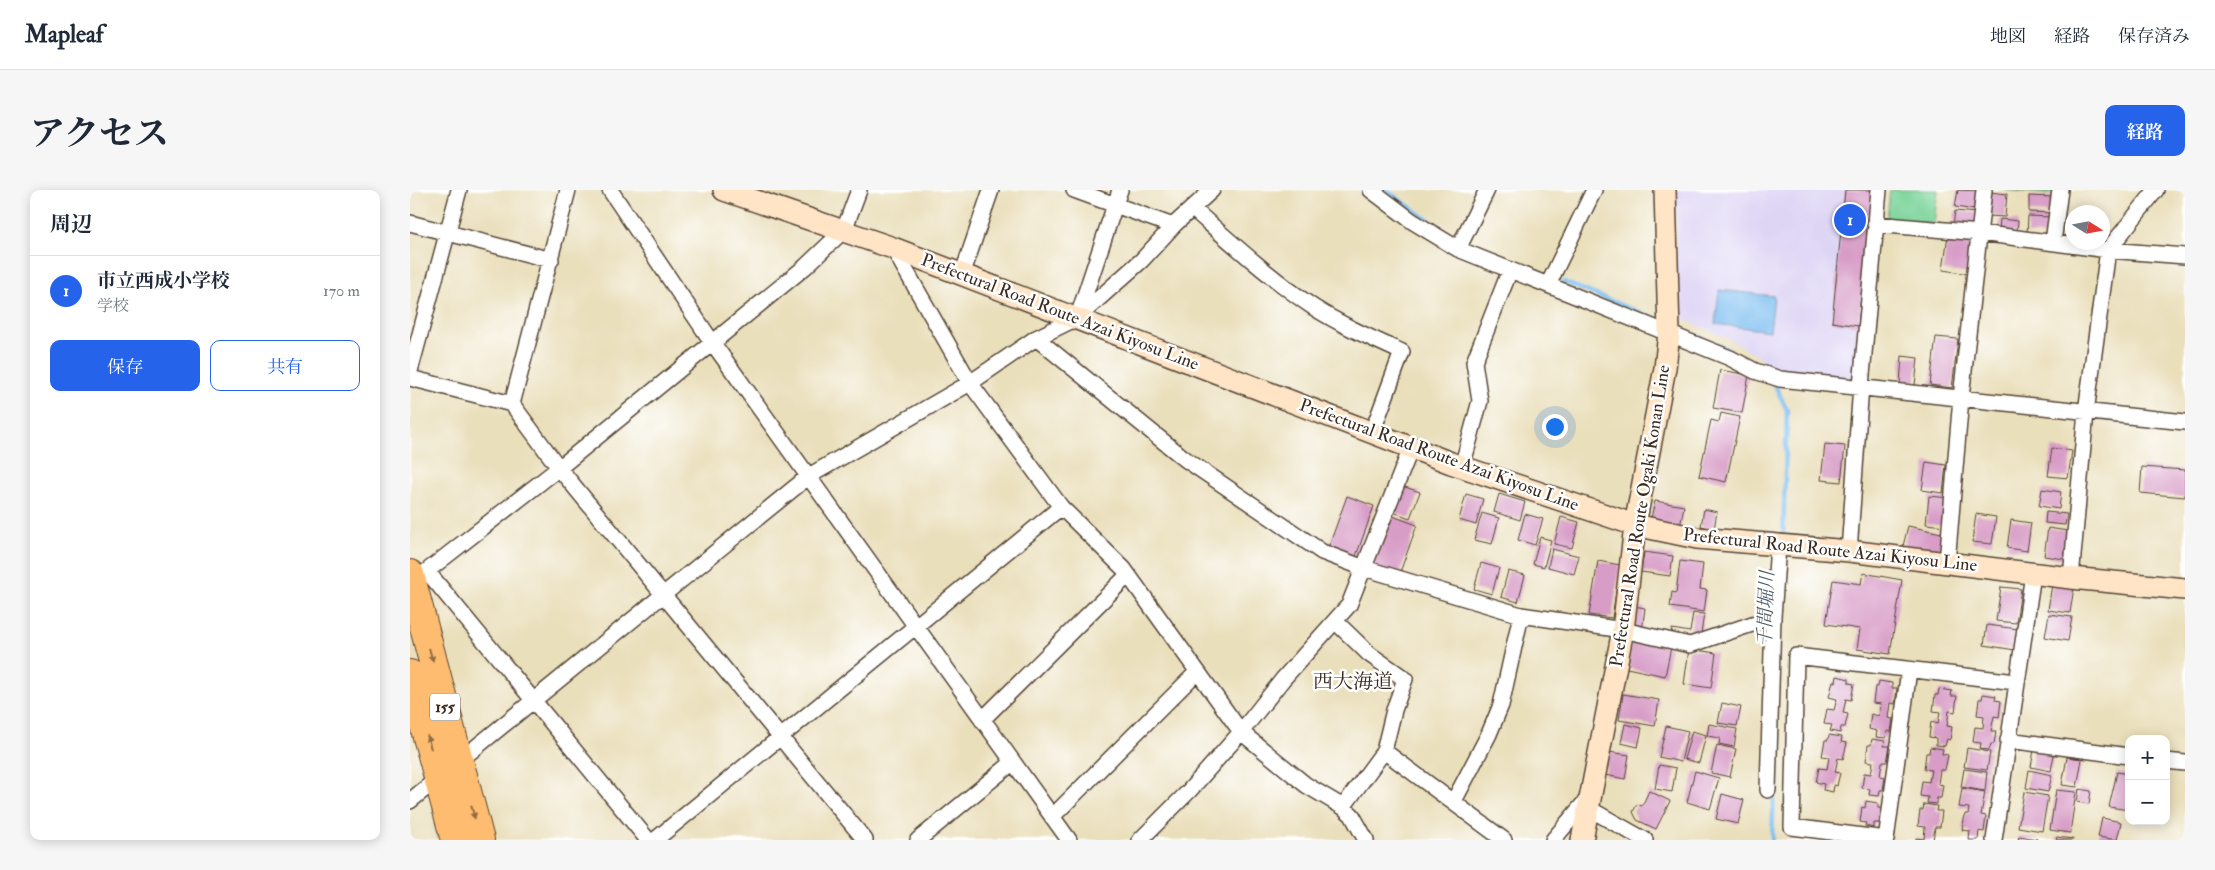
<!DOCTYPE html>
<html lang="ja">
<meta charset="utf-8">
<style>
:root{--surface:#fff;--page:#f6f6f7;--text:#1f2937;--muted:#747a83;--line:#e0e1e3;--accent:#2563eb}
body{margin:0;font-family:"IM FELL Double Pica","Noto Serif JP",serif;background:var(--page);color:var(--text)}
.controls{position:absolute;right:15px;bottom:15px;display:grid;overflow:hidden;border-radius:10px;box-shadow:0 2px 12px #0003}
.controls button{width:45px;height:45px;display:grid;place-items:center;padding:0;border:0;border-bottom:1px solid var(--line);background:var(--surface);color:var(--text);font:25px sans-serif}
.compass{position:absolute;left:1655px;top:15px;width:45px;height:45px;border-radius:50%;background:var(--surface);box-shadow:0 2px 12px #0003;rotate:101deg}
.you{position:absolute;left:1144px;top:236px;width:18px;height:18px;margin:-12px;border:4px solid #fff;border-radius:50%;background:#1a73e8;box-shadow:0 0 0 8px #1a73e833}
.badge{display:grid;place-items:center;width:32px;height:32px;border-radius:50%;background:var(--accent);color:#fff;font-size:16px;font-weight:700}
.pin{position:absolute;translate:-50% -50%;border:2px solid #fff;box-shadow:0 1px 5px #0006}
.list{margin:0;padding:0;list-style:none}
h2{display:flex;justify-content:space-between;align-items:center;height:65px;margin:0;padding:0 20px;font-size:21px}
h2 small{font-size:16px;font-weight:400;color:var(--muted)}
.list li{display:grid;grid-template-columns:32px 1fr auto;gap:15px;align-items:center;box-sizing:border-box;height:70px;padding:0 20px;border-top:1px solid var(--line)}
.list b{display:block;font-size:19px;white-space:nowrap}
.list p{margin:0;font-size:16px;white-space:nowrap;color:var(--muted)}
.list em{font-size:16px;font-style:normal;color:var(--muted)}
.actions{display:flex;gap:10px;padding:15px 20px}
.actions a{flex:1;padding:11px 0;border:1px solid var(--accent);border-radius:10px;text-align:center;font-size:18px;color:var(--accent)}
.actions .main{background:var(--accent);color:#fff}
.map{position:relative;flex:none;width:1775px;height:650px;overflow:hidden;border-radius:10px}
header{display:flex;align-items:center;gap:30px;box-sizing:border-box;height:70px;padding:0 25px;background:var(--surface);border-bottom:1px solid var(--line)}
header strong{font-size:24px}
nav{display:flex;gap:28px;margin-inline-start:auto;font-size:18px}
.intro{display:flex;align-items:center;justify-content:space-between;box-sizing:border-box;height:120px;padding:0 30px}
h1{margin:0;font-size:35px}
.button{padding:12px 22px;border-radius:10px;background:var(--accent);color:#fff;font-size:18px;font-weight:700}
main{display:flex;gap:30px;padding:0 30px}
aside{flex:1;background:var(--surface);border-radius:10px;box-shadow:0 2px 12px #0003}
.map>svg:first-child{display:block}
.built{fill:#ded5f5}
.green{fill:#79d399;stroke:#5a7e5c}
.water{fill:#7bbef1;stroke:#5b7488}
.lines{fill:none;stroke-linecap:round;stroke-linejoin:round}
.stream{stroke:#7bbef1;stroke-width:4.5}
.building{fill:#d89dc7}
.street-casing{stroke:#554536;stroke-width:18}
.secondary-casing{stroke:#554536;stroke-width:24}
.highway-casing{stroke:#554536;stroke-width:30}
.street{stroke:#fff;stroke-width:15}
.secondary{stroke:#ffe4c6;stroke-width:21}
.highway{stroke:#febc70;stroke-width:28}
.oneway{fill:#936c43}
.labels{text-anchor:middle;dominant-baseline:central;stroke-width:5;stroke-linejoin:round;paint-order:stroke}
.shield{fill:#fff;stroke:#766a62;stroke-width:1}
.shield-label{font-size:16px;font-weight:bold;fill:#3b2a1e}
.street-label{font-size:18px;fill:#3b2a1e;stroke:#fff}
.water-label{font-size:19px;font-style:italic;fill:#515e68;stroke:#fff}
.quarter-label{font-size:20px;fill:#3b2a1e;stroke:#fff}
</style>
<header>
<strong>Mapleaf</strong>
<nav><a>地図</a><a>経路</a><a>保存済み</a></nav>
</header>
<div class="intro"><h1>アクセス</h1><a class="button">経路</a></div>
<main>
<aside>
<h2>周辺<small></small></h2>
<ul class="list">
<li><span class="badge">1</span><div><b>市立西成小学校</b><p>学校</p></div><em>170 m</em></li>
</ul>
<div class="actions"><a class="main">保存</a><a>共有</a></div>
</aside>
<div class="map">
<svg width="1775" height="650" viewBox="0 0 1775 650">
<rect width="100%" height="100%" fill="#fff"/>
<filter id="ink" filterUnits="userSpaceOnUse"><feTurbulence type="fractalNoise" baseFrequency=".02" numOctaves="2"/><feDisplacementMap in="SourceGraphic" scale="10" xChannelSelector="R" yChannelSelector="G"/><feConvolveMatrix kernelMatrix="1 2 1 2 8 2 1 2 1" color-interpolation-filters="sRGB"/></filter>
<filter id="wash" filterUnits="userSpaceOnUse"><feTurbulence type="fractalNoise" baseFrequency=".0096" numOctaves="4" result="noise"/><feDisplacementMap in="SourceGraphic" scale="20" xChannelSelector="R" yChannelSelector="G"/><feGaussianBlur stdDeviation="1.12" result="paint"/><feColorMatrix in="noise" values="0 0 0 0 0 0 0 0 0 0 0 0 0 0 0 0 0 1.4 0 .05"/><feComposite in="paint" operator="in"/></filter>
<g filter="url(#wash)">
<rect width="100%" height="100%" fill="#eadfbb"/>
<path class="built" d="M1265 0H1464L1448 193 1372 186 1347 165 1317 148 1264 125 1267 46Z"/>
<path class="green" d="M1480 0H1528L1524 34 1477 28Z
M1595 0H1645V5Z"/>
<path class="water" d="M1309 100 1364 106 1360 141 1305 134Z"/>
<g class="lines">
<path class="stream" d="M976 0 1047 50
M1065 58 1129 83
M1154 92 1246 129
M1271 140 1320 160
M1364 193 1377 220 1373 349
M1362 650 1364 599"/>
</g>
<g id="blocks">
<path class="building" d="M1435 0H1462L1448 136 1422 132Z
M1548 0 1569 1 1566 20 1545 17Z
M1580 2 1597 4 1595 27 1578 26Z
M1619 6 1644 7 1643 23 1619 22Z
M1545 21 1567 23 1565 39 1543 36Z
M1618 26 1641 27 1640 46 1617 44Z
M1590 29 1608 31 1607 43 1589 41Z
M1538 45 1565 49 1559 84 1533 80Z
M1526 147 1548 149 1542 198 1520 195Z
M1492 166 1508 168 1505 195 1490 194Z
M1310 180 1339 185 1332 223 1303 218Z
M1311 223 1330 227 1316 292 1289 286 1301 230 1309 232Z
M1415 254 1435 256 1431 292 1411 290Z
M1642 258 1662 261 1658 288 1638 286Z
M1516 272 1536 275 1533 303 1512 300Z
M1732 277 1775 280V307L1730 303Z
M992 296 1010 302 1000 328 983 322Z
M1632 299 1651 302 1649 319 1629 316Z
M1056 304 1073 309 1066 335 1049 330Z
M1089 304 1115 312 1110 330 1084 322Z
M937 306 964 316 946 366 919 356Z
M1519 306 1539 308 1536 336 1516 334Z
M1245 311 1274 316 1270 337 1240 332Z
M1294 319 1307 322 1304 339 1291 336Z
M1636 322 1657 324 1655 335 1635 333Z
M1072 323 1089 328 1082 354 1064 350Z
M1115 324 1133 329 1125 355 1108 350Z
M1566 324 1586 327 1582 354 1562 352Z
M980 325 1007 335 989 385 962 376Z
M1151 327 1169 332 1162 358 1144 354Z
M1601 330 1621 333 1617 361 1597 358Z
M1498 336 1536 344 1533 364 1493 356Z
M1638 338 1658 341 1654 369 1634 366Z
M1130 347 1141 350 1134 377 1123 374Z
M1142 359 1169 366 1164 384 1138 377Z
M1234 362 1263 366 1260 386 1231 382Z
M1188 371 1210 375 1202 428 1179 425Z
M1270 371 1293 374 1290 399 1297 400 1294 422 1260 417 1262 402 1266 403Z
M1071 373 1089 378 1082 404 1064 399Z
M1098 381 1115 385 1108 412 1091 407Z
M1453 383 1492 390 1480 464 1447 459 1450 439 1416 434 1423 390 1451 394Z
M1642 394 1664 397 1660 423 1638 420Z
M1591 397 1611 399 1606 433 1586 431Z
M1224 416 1235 418 1232 441 1220 439Z
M1283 423 1294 424 1290 450 1261 445 1262 439 1280 442Z
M1639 424 1662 427 1658 451 1635 447Z
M1577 435 1608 439 1605 460 1574 455Z
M1222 450 1261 457 1255 486 1217 478Z
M1279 459 1306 463 1301 498 1274 494Z
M1427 486 1439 489V493L1444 494 1441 510 1436 509 1433 523 1438 524 1435 537H1431L1430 543 1420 541 1422 535 1414 534 1417 519 1424 520 1427 509 1419 507 1423 491 1426 492Z
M1469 491 1482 493V498H1487L1485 514 1480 513 1478 528 1483 529 1481 542 1477 541 1476 548 1466 547 1467 541 1459 539 1461 524 1469 526 1471 514 1463 513 1465 497H1468Z
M1529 499 1542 501 1541 506H1547L1545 522 1539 521 1537 536 1542 537 1540 550 1537 549 1535 556 1526 555V548L1519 547 1521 532 1528 534 1530 522 1523 521 1525 505H1528Z
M1213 504 1249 510 1245 536 1209 530Z
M1573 504 1586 506 1585 510 1591 511 1589 527 1584 526 1581 541H1586L1584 554H1581L1579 560 1570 559 1571 553 1563 552 1565 537 1573 538 1574 526 1567 525 1569 509H1572Z
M1312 513 1331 517 1327 536 1308 533Z
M1215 534 1232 538 1228 557 1211 553Z
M1299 534 1327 539 1324 557 1309 554 1310 548 1297 546Z
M1256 536 1278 541 1271 572 1249 567Z
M1282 541 1296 545 1289 573 1274 569Z
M1419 545 1432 547 1431 552 1437 553 1433 569 1428 568 1425 582 1430 583 1427 596 1424 595 1423 602 1413 600 1414 594 1406 592 1409 578 1417 579 1419 567 1412 566 1415 550H1418Z
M1462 549 1475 551 1474 556H1480L1477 572H1472L1470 586 1475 587 1473 600H1470L1469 606 1459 605 1460 599 1452 598 1454 583 1461 584 1463 572 1456 571 1458 555H1461Z
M1307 555 1326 559 1320 587 1301 583Z
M1520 557 1533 559 1532 564 1538 565 1535 580H1530L1528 594 1533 595 1531 608H1527V614L1517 613 1518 607 1510 606 1512 591 1519 592 1521 580 1514 579 1516 563H1519Z
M1557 558 1580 562 1577 580 1554 577Z
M1624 560 1644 564 1641 581 1621 577Z
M1199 562 1219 565 1215 589 1195 585Z
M1657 567 1672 569 1667 597 1652 595Z
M1249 575 1266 578 1262 602 1245 599Z
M1554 579 1577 582 1575 601 1551 597Z
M1619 580 1642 585 1638 602 1616 598Z
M1285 581 1309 588 1300 619 1277 612Z
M1707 582 1719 584V620L1699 617Z
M1552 598 1575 602 1571 625 1576 626 1574 642 1569 641 1568 650H1559L1560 641 1552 640 1555 624H1558L1559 618 1549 617Z
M1669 599 1681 601 1679 614 1667 612Z
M1646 600 1666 602 1660 643 1640 640Z
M1239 601 1260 611 1246 639 1227 630 1223 622 1227 614 1232 616Z
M1614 602 1638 606 1632 641 1608 637Z
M1312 604 1334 610 1328 634 1306 629Z
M1456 611 1468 613V618L1472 619 1469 633H1464V638L1455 636 1456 633 1450 632 1452 617 1455 618Z
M1514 614 1527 616 1526 621H1532L1530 637H1525L1523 650H1506V648L1514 649 1515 637 1508 636 1510 620H1513Z
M1692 628 1711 632 1707 650 1688 647Z
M1609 646 1627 649V650H1608Z
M1647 647 1663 649V650H1646Z"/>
</g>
</g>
<g filter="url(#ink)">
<use href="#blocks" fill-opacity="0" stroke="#554536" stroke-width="1"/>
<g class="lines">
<g class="street-casing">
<path id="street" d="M200 0 302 152 659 650
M664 0 763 36
M961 0 1002 31 1048 59 1320 168 1345 181 1370 189 1775 232
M783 19C822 53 860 88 903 117 931 135 961 148 992 162L962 243
M0 33 141 70
M1465 34 1570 43 1698 60 1775 66
M1643 52 1650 0
M483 58 560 193 651 317 714 379 831 542 896 595 933 617 942 625 956 650
M1048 59 1077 0
M552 85 581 0
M1138 95 1184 0
M668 126 710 0
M626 148 775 269 912 362 954 378 1111 425 1213 440 1280 455 1363 427
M0 181 49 0
M0 188 102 214 158 0
M102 214 149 278 455 650
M1052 277 1070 211 1064 172 1100 80
M1439 361 1451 196 1469 0
M1537 373 1551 208 1574 0
M17 381 238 650
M1661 388 1676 222 1698 60 1746 0
M2 391 17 381 149 278 395 77 434 40 449 0
M925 431 959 464 995 489 984 520 974 561 933 617
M572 530 718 385
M1598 550 1719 566
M974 561 1094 650
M1756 571 1775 573
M1358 600 1363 427 1368 355
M0 611 399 286 560 193 626 148 667 128 732 70 765 34 802 0
M1044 611 1079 544 1091 515 1111 425
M1178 618 1235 650
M642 627 787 482
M1476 649 1382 637 1386 466 1606 492
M245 650 651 317
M508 650 602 573
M730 650 779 601 831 542 873 489 939 415 1001 258
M1143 650 1180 606
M1476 650 1499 480
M1584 650 1623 384"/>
</g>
<g class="secondary-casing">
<path id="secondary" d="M314 0 483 58 1041 273 1225 335 1287 348 1439 361 1661 388 1775 399
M1172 650 1213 440 1225 335 1255 178 1259 143 1255 0"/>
</g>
<g class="highway-casing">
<path id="highway" d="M0 384 70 650
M0 484 45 650"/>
</g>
<use href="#street" class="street"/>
<use href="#secondary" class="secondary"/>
<use href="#highway" class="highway"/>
</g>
<defs><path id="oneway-solid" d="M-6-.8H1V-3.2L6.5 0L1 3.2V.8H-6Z" transform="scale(1.25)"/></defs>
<g class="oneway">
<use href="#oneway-solid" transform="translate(21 465) rotate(75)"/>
<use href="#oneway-solid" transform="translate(19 552) rotate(-106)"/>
<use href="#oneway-solid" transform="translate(63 622) rotate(75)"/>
</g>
</g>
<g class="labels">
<rect class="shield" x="20" y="503.5" width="30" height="27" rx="4"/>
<g class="shield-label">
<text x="35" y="517">155</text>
</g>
<g class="street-label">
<text transform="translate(650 122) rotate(21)">Prefectural Road Route Azai Kiyosu Line</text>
<text transform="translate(1029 265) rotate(20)">Prefectural Road Route Azai Kiyosu Line</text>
<text transform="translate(1230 326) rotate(-81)">Prefectural Road Route Ogaki Konan Line</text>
<text transform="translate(1420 360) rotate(6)">Prefectural Road Route Azai Kiyosu Line</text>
</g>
<g class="water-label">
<text transform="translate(1356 419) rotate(-88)">千間堀川</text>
</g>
<g class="quarter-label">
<text x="943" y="491">西大海道</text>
</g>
</g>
</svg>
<div class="controls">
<button>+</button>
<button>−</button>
</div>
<svg class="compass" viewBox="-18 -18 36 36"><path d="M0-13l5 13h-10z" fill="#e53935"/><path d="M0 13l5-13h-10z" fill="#747a83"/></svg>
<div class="you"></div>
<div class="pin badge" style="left:1440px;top:30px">1</div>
</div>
</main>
